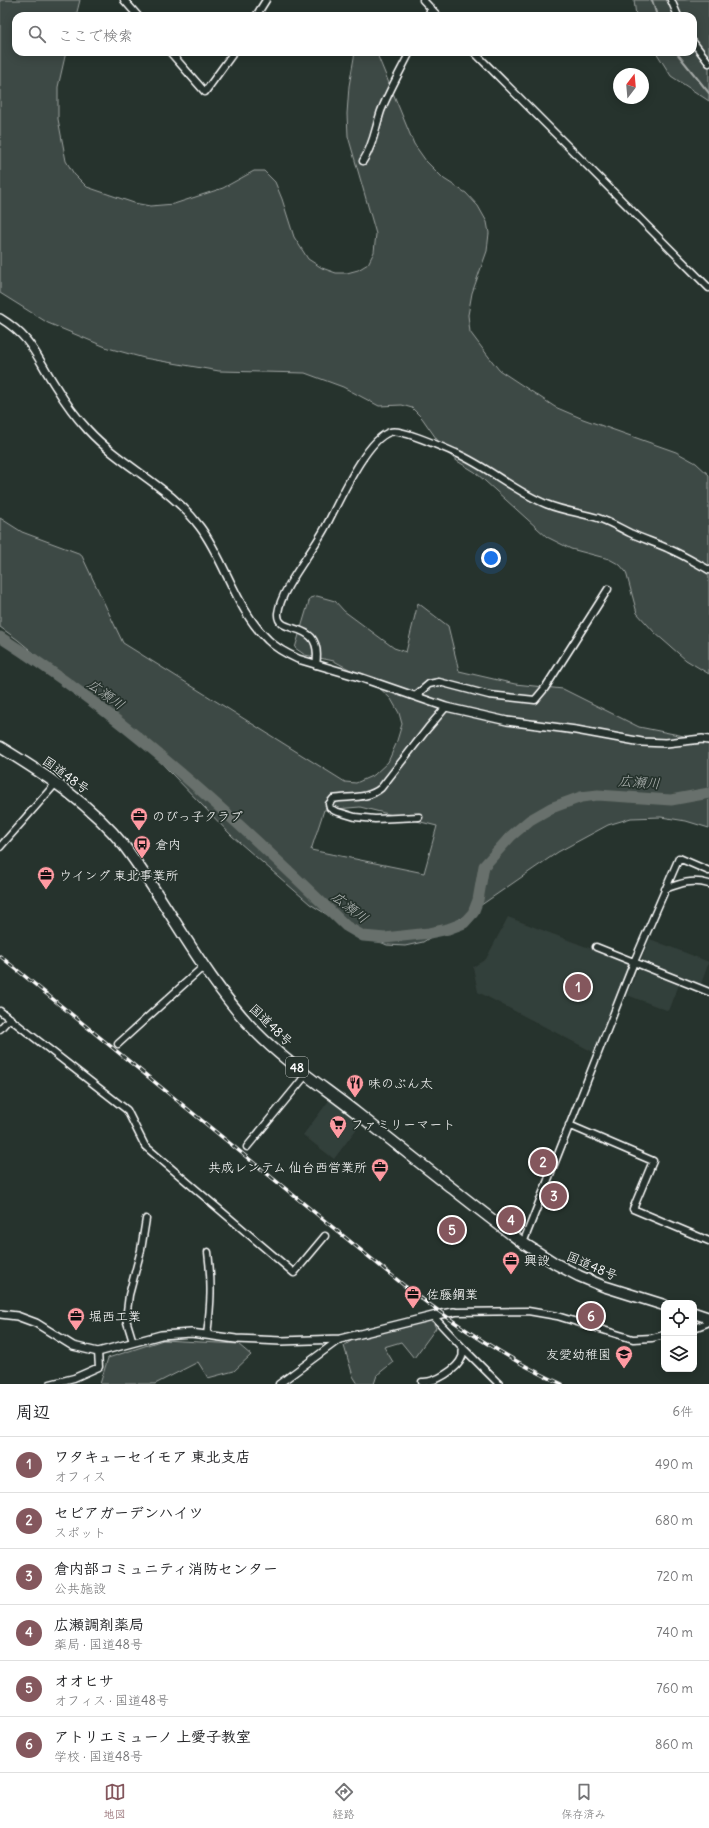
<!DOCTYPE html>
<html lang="ja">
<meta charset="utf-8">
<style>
:root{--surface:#fff;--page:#f6f6f6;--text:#202124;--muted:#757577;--line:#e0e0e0;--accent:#84575d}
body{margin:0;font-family:Delius,"Klee One",sans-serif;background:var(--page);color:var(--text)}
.controls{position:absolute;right:12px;bottom:12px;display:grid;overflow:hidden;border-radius:8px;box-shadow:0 2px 10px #0003}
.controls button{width:36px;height:36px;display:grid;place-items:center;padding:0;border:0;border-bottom:1px solid var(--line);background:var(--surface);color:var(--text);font:20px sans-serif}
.compass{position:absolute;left:613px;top:68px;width:36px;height:36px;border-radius:50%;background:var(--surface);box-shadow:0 2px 10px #0003;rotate:16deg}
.you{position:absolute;left:491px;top:558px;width:14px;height:14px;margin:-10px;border:3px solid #fff;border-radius:50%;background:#1a73e8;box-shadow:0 0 0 6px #1a73e833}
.badge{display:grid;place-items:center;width:26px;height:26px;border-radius:50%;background:var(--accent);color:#fff;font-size:13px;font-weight:700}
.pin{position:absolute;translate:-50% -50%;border:2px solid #fff;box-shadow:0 1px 4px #0006}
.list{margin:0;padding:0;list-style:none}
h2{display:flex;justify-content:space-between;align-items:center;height:52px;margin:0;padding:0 16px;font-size:17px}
h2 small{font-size:13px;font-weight:400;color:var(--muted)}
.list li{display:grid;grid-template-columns:26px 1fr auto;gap:12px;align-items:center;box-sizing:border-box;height:56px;padding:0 16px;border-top:1px solid var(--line)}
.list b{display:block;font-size:15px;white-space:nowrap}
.list p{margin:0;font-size:13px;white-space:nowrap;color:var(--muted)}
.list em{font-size:13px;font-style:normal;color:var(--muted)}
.icon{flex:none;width:22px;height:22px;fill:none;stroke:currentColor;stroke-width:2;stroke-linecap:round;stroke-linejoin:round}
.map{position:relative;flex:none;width:709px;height:1384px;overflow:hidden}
.search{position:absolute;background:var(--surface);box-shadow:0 2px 10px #0003;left:12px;right:12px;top:12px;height:44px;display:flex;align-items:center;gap:10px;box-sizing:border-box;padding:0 14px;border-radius:12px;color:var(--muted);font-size:15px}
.sheet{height:388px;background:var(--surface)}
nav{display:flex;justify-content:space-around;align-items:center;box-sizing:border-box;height:56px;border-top:1px solid var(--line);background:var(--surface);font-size:11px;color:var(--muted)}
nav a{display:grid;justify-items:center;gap:2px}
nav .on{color:var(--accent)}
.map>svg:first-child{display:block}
.built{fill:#333f3a}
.green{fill:#3e4944;stroke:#9ea4a2;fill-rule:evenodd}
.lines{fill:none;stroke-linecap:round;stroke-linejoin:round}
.stream{stroke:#a4a9a7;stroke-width:2}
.river{stroke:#67706c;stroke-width:11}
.minor-casing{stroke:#fff;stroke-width:9}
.tertiary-casing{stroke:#fff;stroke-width:10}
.trunk-casing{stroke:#fff;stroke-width:13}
.minor{stroke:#26332d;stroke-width:6}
.tertiary{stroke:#26332d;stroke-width:7}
.trunk{stroke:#26332d;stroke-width:10}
.rail-casing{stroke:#fff;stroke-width:3.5}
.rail{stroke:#26332d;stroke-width:2;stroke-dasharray:6;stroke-linecap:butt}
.labels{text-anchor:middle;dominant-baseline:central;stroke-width:3.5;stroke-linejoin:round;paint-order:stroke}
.shield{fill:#26332d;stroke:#bec2c0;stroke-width:1}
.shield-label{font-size:12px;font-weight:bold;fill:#fff}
.street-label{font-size:13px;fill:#fff;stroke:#26332d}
.poi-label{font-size:13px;fill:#fff;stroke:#26332d;text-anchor:start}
.water-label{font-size:14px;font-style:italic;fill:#b3b8b6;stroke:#26332d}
</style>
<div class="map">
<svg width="709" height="1384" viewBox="0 0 709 1384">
<rect width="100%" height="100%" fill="#26332d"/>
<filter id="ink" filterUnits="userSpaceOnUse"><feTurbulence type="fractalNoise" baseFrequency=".025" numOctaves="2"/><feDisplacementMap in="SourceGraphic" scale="8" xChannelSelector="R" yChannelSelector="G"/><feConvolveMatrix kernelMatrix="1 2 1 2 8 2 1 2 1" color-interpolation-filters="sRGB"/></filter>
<g filter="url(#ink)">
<path class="built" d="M508 917 631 964 595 1053 478 992 473 967 486 959Z
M650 939 709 962 701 984 641 961Z
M639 966 680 982 669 1011 627 995Z
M330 1099 361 1123 334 1159 303 1135Z"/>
<path class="green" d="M0 0H80L76 16H16V52H66L58 87V119L66 161 74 174 87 187 134 203 150 206 174 204 223 188 254 171H264L275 182 282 199 294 237 308 259 322 268 336 273H347L358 270 368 264 374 252 376 234 348 136 347 114 349 86 355 52H375L377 54 414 144 426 161 444 179 466 193 478 206 487 222 489 233 487 251 472 293 468 315 470 332 482 348 499 370 555 407 583 419 676 452 696 463 709 475V674L686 660 655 633 637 613 626 572 620 565 609 559 571 549 547 537 475 472 457 461 445 451 422 418 412 408 402 405 379 406 343 387 305 373 219 371 144 358 108 348 48 323 0 293Z
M634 0H709V101L671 76 656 52H693V16H636Z
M0 518 22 532 81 554 123 643 345 782 356 783 374 775 388 762 396 744 402 724 399 713 391 699 373 682 334 661 305 655 295 648 310 598 317 596 335 601 344 611 394 648 406 652 418 603 448 626 459 671 515 684 563 689 639 727 709 741V828L686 821 661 817 631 818 608 825 558 852 474 910 423 942 405 946 387 945 350 929 310 904 232 836 142 743 18 640 0 627ZM360 807 437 826 424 873 311 850 324 810Z
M432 1320 436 1328 414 1358 401 1342 384 1347 393 1362 377 1375 374 1384H358L353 1376 344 1346 355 1338Z
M163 1340 238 1344 251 1355 234 1371 208 1378 198 1362 155 1384H100L108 1358Z"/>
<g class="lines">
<path class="stream" d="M652 0 657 16
M676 52 709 93"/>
<path class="river" d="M0 637C127 718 238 821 346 926L363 936 385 938 429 933 448 929 464 923 473 913 478 900 484 866 511 836 530 820 551 808 581 797 598 795 671 800 709 793"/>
<g class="minor-casing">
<path id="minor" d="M124 0 138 16
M423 0 438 16
M671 0 678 16
M256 16 266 0
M428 16 431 8
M693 42 709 63
M170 52 205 92 234 52
M474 52 709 288
M363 161C373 146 375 129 381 111 389 91 400 72 410 52
M316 665C324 616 276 638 278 613 281 588 314 550 326 526 338 504 366 439 390 432 401 428 444 448 456 453 488 467 514 491 546 504 563 511 581 513 598 518 610 522 620 528 630 533 643 539 656 543 669 549 683 555 696 563 709 570
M415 696 429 684 439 682 489 695 535 700 545 688 608 589
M419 817 375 819 355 817 335 811 330 808 329 804 333 799C349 796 367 800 381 788L428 728 446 707
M0 847 57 782
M665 889C681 883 692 879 709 884
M596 947 709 992
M0 1011 127 1110 145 1146 294 1273 325 1236
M0 1029 10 1018
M118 1044 204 966
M569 1125 653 1161 633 1209 709 1241
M247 1147 306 1075
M523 1243 634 962 679 858 709 871
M454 1312 528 1311 557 1316 633 1339 652 1338 664 1335
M694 1328 707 1323 709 1318
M207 1335C211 1303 212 1284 208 1252
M133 1342 126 1319 129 1295 141 1250 146 1219
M463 1348 499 1384
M422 1382C435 1383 458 1369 462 1357 463 1355 462 1350 463 1348L433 1316
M50 1384 74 1378 99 1367 98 1352
M279 1384 340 1339"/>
</g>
<g class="tertiary-casing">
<path id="tertiary" d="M0 318C33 338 36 357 56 387 65 402 76 417 88 430 122 467 170 486 200 527 226 562 236 610 268 640 277 649 287 654 298 659L359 677 446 707 507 721 576 730 642 742 666 743 702 739 709 740
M0 1314 17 1316 36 1323 73 1346 98 1352 161 1335 191 1333 236 1339 281 1341 340 1339 441 1314 454 1312"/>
</g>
<g class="trunk-casing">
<path id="trunk" d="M0 747C46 775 91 804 125 847 170 907 203 977 256 1032 285 1062 325 1088 358 1114 413 1157 467 1201 523 1243L556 1264 579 1276 603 1286 664 1305
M694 1313 709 1318"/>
</g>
<use href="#minor" class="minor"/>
<use href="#tertiary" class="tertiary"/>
<use href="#trunk" class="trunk"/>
<g class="rail-casing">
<path id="rail" d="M0 956 406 1287C455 1324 506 1359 562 1384"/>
</g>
<use href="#rail" class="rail"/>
</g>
</g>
<defs>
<g id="office-pin" transform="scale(0.9)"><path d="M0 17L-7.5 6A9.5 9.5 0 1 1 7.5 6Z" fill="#ff9aa2" stroke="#26332d"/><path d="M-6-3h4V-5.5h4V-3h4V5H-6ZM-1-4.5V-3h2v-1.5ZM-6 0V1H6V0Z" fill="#111"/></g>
<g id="bus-pin" transform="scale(0.9)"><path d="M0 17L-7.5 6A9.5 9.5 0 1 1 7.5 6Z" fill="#ff9aa2" stroke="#26332d"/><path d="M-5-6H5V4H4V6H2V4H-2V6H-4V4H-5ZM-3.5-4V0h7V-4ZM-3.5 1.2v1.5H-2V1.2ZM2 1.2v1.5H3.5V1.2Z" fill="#111"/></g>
<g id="restaurant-pin" transform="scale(0.9)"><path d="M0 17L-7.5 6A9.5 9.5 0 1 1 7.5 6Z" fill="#ff9aa2" stroke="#26332d"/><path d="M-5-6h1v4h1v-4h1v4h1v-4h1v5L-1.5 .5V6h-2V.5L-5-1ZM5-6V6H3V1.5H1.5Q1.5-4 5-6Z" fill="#111"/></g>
<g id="supermarket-pin" transform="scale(0.9)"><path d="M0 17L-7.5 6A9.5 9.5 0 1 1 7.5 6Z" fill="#ff9aa2" stroke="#26332d"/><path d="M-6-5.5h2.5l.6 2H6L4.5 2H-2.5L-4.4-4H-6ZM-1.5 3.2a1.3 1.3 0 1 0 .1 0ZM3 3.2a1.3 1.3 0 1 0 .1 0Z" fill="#111"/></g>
<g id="school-pin" transform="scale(0.9)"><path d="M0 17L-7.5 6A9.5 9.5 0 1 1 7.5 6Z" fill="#ff9aa2" stroke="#26332d"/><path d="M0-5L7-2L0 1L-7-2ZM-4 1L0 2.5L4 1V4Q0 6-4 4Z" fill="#111"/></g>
</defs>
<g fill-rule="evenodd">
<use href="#office-pin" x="139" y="816"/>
<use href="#bus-pin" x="142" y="844"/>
<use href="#office-pin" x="46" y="875"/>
<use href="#restaurant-pin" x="355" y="1083"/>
<use href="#supermarket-pin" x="338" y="1124"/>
<use href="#office-pin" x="380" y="1167"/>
<use href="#office-pin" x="511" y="1260"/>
<use href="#office-pin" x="413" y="1294"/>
<use href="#office-pin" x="76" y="1316"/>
<use href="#school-pin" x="624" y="1354"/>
</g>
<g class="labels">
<rect class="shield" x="286" y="1057" width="22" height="20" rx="3"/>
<g class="shield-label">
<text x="297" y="1067">48</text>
</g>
<g class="street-label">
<text transform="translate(66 775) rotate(36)">国道48号</text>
<text transform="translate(271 1025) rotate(44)">国道48号</text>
<text transform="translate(592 1266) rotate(23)">国道48号</text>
</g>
<g class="poi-label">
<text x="152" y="816">のびっ子クラブ</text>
<text x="155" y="844">倉内</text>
<text x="59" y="875">ウイング 東北事業所</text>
<text x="368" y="1083">味のぶん太</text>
<text x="351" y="1124">ファミリーマート</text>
<text x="367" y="1167" text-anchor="end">共成レンテム 仙台西営業所</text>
<text x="524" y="1260">興設</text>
<text x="426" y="1294">佐藤鋼業</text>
<text x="89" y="1316">堀西工業</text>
<text x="611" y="1354" text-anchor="end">友愛幼稚園</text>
</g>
<g class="water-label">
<text transform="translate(106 694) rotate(36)">広瀬川</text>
<text transform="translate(639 782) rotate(4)">広瀬川</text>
<text transform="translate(350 907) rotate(38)">広瀬川</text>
</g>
</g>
</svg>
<div class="controls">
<button><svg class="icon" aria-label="locate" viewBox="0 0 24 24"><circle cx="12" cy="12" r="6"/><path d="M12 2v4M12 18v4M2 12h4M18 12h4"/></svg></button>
<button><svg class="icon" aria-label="layers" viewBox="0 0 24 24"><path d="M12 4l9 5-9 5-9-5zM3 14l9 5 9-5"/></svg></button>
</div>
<svg class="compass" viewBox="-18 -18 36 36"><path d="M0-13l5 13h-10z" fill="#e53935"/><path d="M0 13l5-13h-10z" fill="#757577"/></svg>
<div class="you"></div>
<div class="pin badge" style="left:578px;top:987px">1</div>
<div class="pin badge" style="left:543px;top:1162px">2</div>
<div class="pin badge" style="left:554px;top:1196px">3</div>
<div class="pin badge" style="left:511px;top:1220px">4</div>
<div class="pin badge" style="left:452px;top:1230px">5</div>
<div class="pin badge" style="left:591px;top:1316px">6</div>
<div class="search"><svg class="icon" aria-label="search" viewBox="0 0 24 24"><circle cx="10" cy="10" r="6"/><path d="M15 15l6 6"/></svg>ここで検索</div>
</div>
<section class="sheet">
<h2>周辺<small>6件</small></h2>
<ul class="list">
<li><span class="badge">1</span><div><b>ワタキューセイモア 東北支店</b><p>オフィス</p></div><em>490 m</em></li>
<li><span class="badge">2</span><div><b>セピアガーデンハイツ</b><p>スポット</p></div><em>680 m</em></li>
<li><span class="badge">3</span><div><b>倉内部コミュニティ消防センター</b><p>公共施設</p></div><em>720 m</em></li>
<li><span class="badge">4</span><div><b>広瀬調剤薬局</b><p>薬局 · 国道48号</p></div><em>740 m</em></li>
<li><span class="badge">5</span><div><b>オオヒサ</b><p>オフィス · 国道48号</p></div><em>760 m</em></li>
<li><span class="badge">6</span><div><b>アトリエミューノ 上愛子教室</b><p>学校 · 国道48号</p></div><em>860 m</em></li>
</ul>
</section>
<nav>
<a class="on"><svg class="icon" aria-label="map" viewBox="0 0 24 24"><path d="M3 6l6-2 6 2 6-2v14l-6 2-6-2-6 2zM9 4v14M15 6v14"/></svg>地図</a>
<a><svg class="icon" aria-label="directions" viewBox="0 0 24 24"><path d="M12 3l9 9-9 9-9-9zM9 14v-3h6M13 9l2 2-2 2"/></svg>経路</a>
<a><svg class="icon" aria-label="saved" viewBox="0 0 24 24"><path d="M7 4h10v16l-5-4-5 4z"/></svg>保存済み</a>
</nav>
